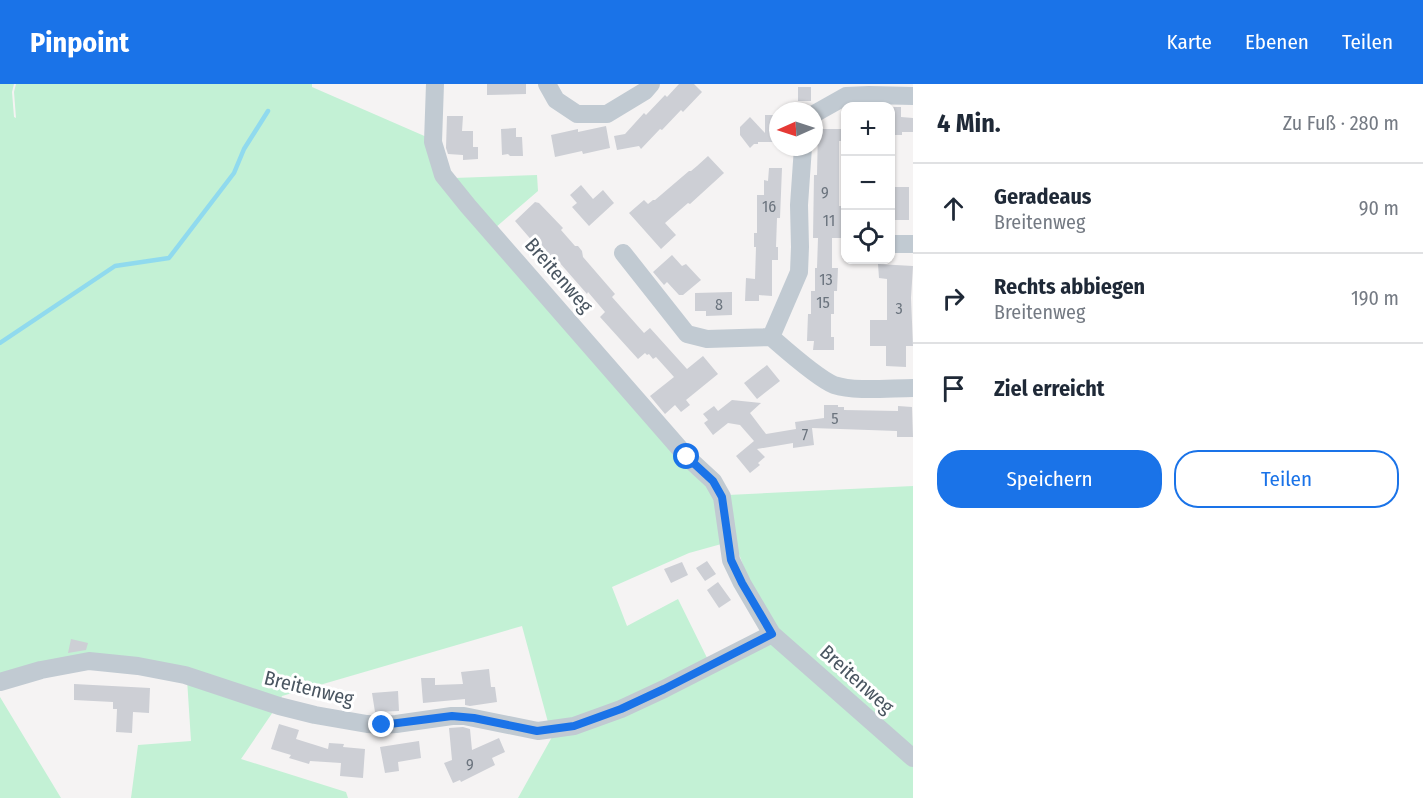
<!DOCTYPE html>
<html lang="de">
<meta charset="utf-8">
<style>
:root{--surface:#fff;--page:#f6f6f7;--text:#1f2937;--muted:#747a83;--line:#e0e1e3;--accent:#1a73e8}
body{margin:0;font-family:"Fira Sans Condensed",sans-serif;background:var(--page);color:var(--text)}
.controls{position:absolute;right:18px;top:18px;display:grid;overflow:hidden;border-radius:12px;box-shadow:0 2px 4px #0004}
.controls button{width:54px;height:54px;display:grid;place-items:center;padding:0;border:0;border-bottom:2px solid var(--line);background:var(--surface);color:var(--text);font:30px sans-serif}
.compass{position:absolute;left:769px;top:18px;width:54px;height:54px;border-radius:50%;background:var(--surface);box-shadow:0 2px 4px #0004;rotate:267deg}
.stop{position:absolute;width:18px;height:18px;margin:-14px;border:4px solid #1a73e8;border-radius:50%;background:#fff}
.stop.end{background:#1a73e8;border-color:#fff;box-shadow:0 2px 6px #0008}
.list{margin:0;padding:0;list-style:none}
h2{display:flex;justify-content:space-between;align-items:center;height:78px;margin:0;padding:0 24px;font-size:26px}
h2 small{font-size:20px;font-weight:400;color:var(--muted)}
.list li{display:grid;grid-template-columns:39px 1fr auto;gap:18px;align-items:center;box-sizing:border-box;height:90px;padding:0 24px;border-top:2px solid var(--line)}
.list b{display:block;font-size:22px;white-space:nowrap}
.list p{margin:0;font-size:20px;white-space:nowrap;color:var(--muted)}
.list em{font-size:20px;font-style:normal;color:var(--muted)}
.actions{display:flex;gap:12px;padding:18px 24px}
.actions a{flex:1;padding:14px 0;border:2px solid var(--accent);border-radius:24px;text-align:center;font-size:21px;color:var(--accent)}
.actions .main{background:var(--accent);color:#fff}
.icon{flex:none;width:33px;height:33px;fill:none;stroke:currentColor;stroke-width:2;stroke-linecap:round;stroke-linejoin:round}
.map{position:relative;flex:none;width:913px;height:714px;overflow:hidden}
header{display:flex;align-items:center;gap:36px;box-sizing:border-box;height:84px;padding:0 30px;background:var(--accent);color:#fff}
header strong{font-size:28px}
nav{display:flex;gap:33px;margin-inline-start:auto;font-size:21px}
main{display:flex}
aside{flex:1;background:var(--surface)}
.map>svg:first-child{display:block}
.green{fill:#c3f1d5}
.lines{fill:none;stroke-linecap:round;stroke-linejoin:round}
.stream{stroke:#90daee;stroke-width:4.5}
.building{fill:#cdcfd5}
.street{stroke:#c1cad2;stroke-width:18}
.route{stroke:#1a73e8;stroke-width:8}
.labels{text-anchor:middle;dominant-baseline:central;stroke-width:6;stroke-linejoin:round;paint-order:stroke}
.number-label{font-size:16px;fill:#6b747e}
.street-label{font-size:20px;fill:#4a5661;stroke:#fff}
</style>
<header>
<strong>Pinpoint</strong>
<nav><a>Karte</a><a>Ebenen</a><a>Teilen</a></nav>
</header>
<main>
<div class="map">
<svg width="913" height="714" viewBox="0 0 913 714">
<rect width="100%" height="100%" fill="#f5f3f3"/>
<path class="green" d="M0 0H14L12 8 14 33 16 34 14 8 16 0H312V3L429 54 431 73 719 412 725 459 689 469 612 503 627 542 678 515 712 584 771 557 913 679V714H518L552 653 522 542 282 612 279 618 88 573 0 596Z
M537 91 538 107 495 144 454 94Z
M913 402V665L773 547 753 508 735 459 728 411Z
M187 595 277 622 241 675 346 708 348 714H131L138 661 191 657Z
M0 613 61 714H0Z"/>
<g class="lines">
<path class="stream" d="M0 259 115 182 169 174 234 89 244 65 268 27"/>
</g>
<path class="building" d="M487 0H526V10L487 11Z
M679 0H694L702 8 683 28 681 26 662 46 660 45 641 65 639 62 617 66 614 52 625 50 644 29 646 31 665 11 667 13Z
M798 3H811V17H798Z
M891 23H901V33L913 34V48H902V51H891Z
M765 31H778V58H758V60H754L750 64 740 51V43L750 33 765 49Z
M447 32H463L462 47H473V63H478V75L463 76V71L448 70 446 64Z
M606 42 610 64 583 70 582 67 555 73 551 51 578 45V48Z
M516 44V53H522L523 72H510L508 70 502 71 501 45Z
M818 45H846V57H839V122H844V154H832V184H838L837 207H834V230H831V253H834V266H813L814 257H807L808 230H811V207H815V184H817L818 154H813L814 91H817Z
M708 72 724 89 690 120 688 119 665 139 676 151 661 165 629 129 644 116 648 120 653 116H655L689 87H691L697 82Z
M769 84H782L780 134H777L776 163H778V176H772V212L759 211V217H745L746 194 755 195 756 163H754V149H757V111H764V96L768 97Z
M581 101 593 115 603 106 614 119 589 142 572 123 577 119 570 111Z
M891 103H909V136H891Z
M535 118 539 119 563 144 561 146 575 162H578L582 167 583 173 615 210 612 213 644 249 650 244 687 285 703 272 718 290 686 316 690 321 681 328 675 321 665 330 650 312 674 293 656 273 653 275 649 270 647 271 645 269 638 275 600 233 605 228 588 208 587 210 552 170 547 174 515 137Z
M672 171 682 182 686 180 701 196 683 211H679L667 198 664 201 653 188Z
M878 180 913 182 911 214 913 262H906V283L886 282V262H870V236H887V195L879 194Z
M732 208V231L706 232V227H695V209Z
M767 281 780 297 757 315 744 299Z
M732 316 761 319 750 329 766 350 796 345 795 338 824 334V321H838V323H844V326L898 327V322L912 323 913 353H897V347L812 344 814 361 793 364V359L757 365 765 373 758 379 760 381 750 389 736 372 754 357 740 341 728 339 713 351 704 339 708 336 703 330 714 322 718 327Z
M707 477 716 490 705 497 696 484Z
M682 478 688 491 671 499 664 485Z
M718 498 731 516 719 524 707 506Z
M71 555 88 559 86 566 68 569Z
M489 585 491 603H495L497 618 470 622 465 621V615L423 619 421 594H435V601L463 600 461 588Z
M74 600 150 604 149 629 133 628 132 649 116 648 117 625H113V618L74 616Z
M398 607 399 627 375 628 372 609Z
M279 640 299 646 296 655 328 665 329 659 344 660 343 663 365 665 363 694 340 692 341 679 310 677 309 680 289 674 291 671 271 665Z
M463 643 470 645 472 666 499 654 505 668 492 674 495 681 461 698 460 696 453 699 444 679 452 676 449 644Z
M419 657 421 674 398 678 399 687 385 689 380 663Z"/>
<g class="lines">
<path class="street" d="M435 0 433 58 443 91 468 122 687 373 713 397 722 413 731 476 742 499 772 550 913 674
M547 0 556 16 577 30H607L645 7 651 0
M814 30 846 12 869 11 913 12
M890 160H913
M623 169 687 250 707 255 771 253C786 266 817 294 834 301 855 308 890 304 913 304
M771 253 799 188 800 163 799 121 803 63
M0 598 41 586 89 577 138 582 185 591 279 622 315 631 367 640 382 641 396 640 452 632H464L538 647 574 642 621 625 664 605 772 550"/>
</g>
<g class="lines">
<path class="route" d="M382 641 452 632 474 634 537 647 574 642 621 625 664 605 772 550 742 499 731 476 722 413 713 397 687 373"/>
</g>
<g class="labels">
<g class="number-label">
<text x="825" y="108">9</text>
<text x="769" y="122">16</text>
<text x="829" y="136">11</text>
<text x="826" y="195">13</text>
<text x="823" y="218">15</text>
<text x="719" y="220">8</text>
<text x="899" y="224">3</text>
<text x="835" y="334">5</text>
<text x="805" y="350">7</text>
<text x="470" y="680">9</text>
</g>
<g class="street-label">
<text transform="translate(559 191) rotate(49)">Breitenweg</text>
<text transform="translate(857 595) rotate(42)">Breitenweg</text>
<text transform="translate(309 604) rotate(14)">Breitenweg</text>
</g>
</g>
</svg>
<div class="controls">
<button>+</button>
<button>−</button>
<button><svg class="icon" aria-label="locate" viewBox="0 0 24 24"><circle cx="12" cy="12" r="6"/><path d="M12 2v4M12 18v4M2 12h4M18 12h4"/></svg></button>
</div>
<svg class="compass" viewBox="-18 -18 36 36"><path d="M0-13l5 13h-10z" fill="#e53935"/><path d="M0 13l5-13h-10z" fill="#747a83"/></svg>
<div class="stop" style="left:687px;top:373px"></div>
<div class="stop end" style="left:382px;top:641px"></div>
</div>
<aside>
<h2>4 Min.<small>Zu Fuß · 280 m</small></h2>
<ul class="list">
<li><svg class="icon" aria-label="ahead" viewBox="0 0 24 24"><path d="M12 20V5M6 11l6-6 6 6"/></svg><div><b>Geradeaus</b><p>Breitenweg</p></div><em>90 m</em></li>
<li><svg class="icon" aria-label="right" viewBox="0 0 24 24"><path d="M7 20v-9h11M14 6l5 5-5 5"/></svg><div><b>Rechts abbiegen</b><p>Breitenweg</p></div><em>190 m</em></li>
<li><svg class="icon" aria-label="arrive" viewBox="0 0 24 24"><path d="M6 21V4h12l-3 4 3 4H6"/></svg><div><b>Ziel erreicht</b></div></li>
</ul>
<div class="actions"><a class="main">Speichern</a><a>Teilen</a></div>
</aside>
</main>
